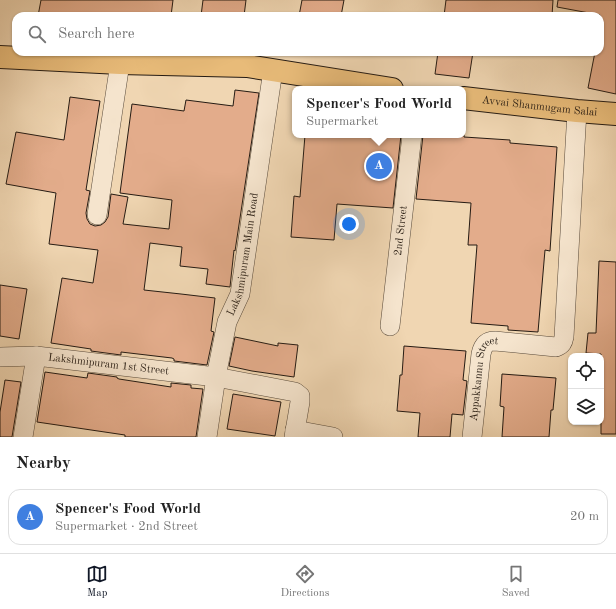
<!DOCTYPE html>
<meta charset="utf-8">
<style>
:root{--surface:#fff;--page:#f2f2f2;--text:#222;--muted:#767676;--line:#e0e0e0;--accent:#111827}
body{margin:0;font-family:"Old Standard TT",serif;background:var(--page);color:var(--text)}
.controls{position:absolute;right:12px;bottom:12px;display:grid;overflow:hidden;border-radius:8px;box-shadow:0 1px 3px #0004}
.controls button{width:36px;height:36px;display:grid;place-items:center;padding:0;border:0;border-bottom:1px solid var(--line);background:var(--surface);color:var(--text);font:20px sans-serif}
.you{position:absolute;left:349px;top:224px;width:14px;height:14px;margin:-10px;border:3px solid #fff;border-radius:50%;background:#1a73e8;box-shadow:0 0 0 6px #1a73e833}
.badge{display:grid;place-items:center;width:26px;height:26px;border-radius:50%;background:var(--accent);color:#fff;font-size:13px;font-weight:700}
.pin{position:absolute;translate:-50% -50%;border:2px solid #fff;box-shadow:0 1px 4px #0006}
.popup{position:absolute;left:292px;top:86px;width:174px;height:52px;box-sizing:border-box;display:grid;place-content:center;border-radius:8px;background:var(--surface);filter:drop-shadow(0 1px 3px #0005);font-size:13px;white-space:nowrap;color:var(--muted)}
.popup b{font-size:15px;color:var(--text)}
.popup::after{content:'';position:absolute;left:50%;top:100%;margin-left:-8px;border:8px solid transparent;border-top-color:var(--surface)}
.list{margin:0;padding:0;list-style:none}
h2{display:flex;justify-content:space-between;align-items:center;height:52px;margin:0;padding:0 16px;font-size:17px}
h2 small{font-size:13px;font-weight:400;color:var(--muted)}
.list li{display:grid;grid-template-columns:26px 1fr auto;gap:12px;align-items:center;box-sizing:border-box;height:56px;margin:0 8px 8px;padding:0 8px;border:1px solid var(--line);border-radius:12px}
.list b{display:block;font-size:15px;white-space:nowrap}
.list p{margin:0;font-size:13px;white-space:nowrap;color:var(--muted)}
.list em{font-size:13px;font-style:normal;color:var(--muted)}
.icon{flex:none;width:22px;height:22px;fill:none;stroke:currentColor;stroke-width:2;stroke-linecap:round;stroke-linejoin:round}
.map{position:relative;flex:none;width:616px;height:437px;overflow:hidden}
.search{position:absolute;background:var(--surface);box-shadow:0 1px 3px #0004;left:12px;right:12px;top:12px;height:44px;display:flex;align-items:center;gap:10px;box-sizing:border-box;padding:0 14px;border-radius:12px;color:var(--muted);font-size:15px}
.sheet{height:116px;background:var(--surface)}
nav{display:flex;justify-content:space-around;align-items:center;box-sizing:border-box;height:56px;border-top:1px solid var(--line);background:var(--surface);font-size:11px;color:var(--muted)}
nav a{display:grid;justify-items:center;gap:2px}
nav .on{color:var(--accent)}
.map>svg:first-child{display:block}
.building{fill:#e3ac8b;stroke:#251b13}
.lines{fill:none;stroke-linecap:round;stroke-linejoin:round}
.minor-casing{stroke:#584a3b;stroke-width:20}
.major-casing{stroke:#251b13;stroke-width:24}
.minor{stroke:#f5e4cd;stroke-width:19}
.major{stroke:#e8bb79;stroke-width:22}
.labels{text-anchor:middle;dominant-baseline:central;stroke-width:4;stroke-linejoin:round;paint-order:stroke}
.street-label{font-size:11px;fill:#251b13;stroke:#f5e4cd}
</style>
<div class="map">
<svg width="616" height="437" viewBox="0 0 616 437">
<rect width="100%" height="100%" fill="#f0d6b2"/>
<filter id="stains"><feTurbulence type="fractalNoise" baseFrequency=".005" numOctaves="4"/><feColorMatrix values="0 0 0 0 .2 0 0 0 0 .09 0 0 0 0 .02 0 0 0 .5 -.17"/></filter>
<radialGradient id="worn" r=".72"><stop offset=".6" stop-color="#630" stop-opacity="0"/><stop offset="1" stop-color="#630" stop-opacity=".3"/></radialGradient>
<path class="building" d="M41 0H173L171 16H38Z
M203 0H246L244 16H201Z
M302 0H344L341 16H299Z
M446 0H553L552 16H444Z
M558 0H616V94L588 88 595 52H600V15L557 7Z
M438 52H473L469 78 435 74Z
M235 90 259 93 235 251 234 250 230 287 206 284 208 269 180 266 182 247 150 243 144 290 181 294 215 298 211 331 214 332 207 365 174 361V359L172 358 121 352V355L91 351V349L51 343 62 278 93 283 98 250 49 244 56 193 6 184 16 132 64 140 70 97 100 101 86 190 90 191 86 213 87 219 90 224 95 226 101 225 105 222 108 217 111 194 128 197 123 224 169 229 172 200 120 193 132 104 184 111 186 100 233 106Z
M305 135H401L393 208 337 204 334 240 291 237 294 196 300 197Z
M423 135H464V137L510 140V143L557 147 550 251 545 250 538 332 508 330V326L471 323 477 245H468L471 203 416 199Z
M599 261 616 262V434H601V354L586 353 588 333H596Z
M0 285 27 289 19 339 0 336Z
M235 337 278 346V343L298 345 294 377 252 371 229 366Z
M404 346 466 351 463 380 467 381 463 415 452 414 450 437H418L420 413 397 411 400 375H402Z
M45 372 87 378 88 373 117 377V378L119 379 171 387V383L191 385V388L203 389 196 437H125V435L37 422Z
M502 374 556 378 553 410H551L549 437H502L504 407 500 406Z
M5 380 21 382 12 437H0V412Z
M233 394 281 402 275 436 227 429Z"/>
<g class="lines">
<g class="minor-casing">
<g id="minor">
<path d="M97 215 120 63"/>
<path id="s1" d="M390 326 412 135"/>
<path id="s2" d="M0 357 36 356 216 377 295 392 300 396V402L294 437"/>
<path d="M295 430 333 437"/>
<path d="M23 437 36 356"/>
<path id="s3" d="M207 437 216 377 227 322 240 294 273 70"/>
<path id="s4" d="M472 437 481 354C483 345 486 341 495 341L556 347C562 345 563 342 564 337L577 111"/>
</g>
</g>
<g class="major-casing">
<g id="major">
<path d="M0 57 120 63 247 66 392 89"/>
<path id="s5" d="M463 98 577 111 616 114"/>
</g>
</g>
<use href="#minor" class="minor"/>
<use href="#major" class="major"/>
</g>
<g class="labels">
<g class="street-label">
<text stroke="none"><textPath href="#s5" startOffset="77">Avvai Shanmugam Salai</textPath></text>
<text stroke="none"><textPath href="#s1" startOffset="96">2nd Street</textPath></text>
<text stroke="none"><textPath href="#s3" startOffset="187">Lakshmipuram Main Road</textPath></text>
<text stroke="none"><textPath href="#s2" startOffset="109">Lakshmipuram 1st Street</textPath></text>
<text stroke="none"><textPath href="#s4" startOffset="62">Appakkannu Street</textPath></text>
</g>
</g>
<rect width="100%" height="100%" filter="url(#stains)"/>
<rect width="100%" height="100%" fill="url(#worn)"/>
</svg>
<div class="controls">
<button><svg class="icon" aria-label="locate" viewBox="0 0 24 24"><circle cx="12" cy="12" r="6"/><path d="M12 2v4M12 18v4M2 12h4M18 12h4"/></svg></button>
<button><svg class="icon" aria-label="layers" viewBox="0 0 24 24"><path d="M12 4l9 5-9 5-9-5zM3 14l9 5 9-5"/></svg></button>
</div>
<div class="you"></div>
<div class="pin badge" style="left:379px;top:166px;background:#3f7fe0">A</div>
<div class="popup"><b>Spencer's Food World</b>Supermarket</div>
<div class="search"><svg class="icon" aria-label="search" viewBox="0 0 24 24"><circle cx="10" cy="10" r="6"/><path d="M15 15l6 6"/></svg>Search here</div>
</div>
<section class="sheet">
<h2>Nearby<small></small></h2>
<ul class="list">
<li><span class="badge" style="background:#3f7fe0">A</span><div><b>Spencer's Food World</b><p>Supermarket · 2nd Street</p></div><em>20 m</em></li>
</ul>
</section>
<nav>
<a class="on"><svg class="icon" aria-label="map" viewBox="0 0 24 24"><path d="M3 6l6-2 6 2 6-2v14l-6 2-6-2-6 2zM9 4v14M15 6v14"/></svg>Map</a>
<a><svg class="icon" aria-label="directions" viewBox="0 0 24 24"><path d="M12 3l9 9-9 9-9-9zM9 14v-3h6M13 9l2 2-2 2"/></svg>Directions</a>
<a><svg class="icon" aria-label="saved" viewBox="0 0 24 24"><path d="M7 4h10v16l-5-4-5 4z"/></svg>Saved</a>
</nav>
